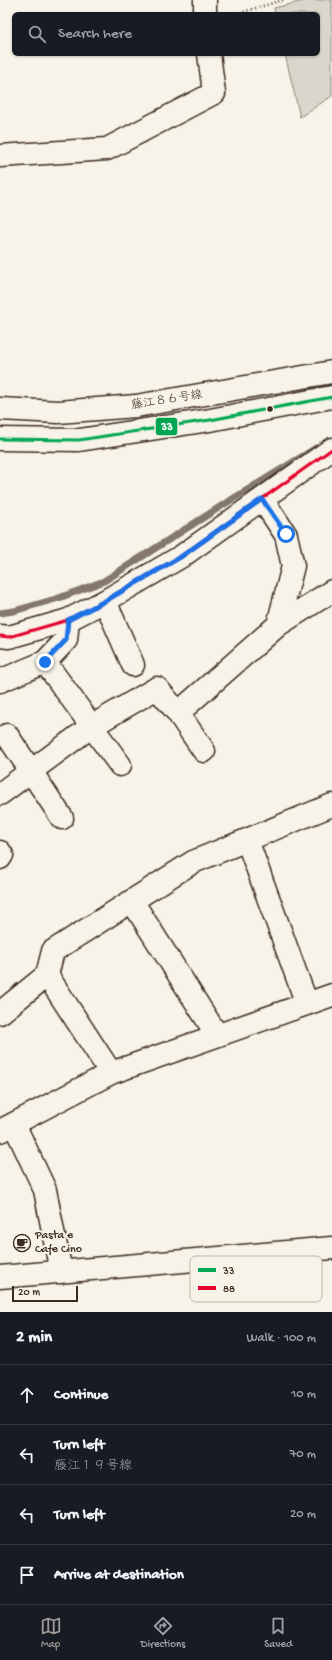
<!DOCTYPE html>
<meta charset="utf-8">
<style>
:root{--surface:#171b24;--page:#242831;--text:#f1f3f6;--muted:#9ea1a6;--line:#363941;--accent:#9f9995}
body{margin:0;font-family:"Gochi Hand","Klee One",sans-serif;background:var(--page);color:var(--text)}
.scale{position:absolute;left:12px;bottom:10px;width:66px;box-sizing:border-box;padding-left:4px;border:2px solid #3b2a1e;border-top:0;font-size:11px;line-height:14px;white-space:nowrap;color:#3b2a1e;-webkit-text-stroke:3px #f7f3e8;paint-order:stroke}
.stop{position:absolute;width:12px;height:12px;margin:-9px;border:3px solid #1a73e8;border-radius:50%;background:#fff}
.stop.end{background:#1a73e8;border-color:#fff;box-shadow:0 1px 4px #0008}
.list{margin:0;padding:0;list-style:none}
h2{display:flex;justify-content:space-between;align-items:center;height:52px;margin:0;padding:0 16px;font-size:17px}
h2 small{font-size:13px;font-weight:400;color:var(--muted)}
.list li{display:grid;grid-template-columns:26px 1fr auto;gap:12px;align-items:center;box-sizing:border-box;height:60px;padding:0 16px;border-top:1px solid var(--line)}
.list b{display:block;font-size:15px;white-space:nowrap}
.list p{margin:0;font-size:13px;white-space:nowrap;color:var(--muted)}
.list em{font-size:13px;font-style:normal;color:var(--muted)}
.icon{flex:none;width:22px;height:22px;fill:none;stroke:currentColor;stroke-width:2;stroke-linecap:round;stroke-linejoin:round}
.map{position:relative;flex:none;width:332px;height:1312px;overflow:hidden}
.search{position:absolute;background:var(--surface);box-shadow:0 1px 3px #0004;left:12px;right:12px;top:12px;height:44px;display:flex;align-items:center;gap:10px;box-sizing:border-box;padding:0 14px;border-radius:6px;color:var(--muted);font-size:15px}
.sheet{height:292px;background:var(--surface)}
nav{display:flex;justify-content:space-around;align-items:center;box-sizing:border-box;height:56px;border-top:1px solid var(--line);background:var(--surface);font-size:11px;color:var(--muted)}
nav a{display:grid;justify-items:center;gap:2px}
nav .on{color:var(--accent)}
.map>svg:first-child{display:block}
.green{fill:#dbd6cb;stroke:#8b8074}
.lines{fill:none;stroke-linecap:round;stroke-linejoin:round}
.stream{stroke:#84786c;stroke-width:7}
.street-casing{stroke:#3b2a1e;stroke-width:25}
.secondary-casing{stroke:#3b2a1e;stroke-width:25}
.path{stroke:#3b2a1e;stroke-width:2.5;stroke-dasharray:1 3;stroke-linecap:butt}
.street{stroke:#f7f3e8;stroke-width:22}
.secondary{stroke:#f7f3e8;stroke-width:22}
.bus-1-casing{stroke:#f7f3e8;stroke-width:6}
.bus-2-casing{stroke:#f7f3e8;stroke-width:6}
.bus-1{stroke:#00a651;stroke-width:3}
.bus-2{stroke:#e4002b;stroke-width:3}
.route{stroke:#1a73e8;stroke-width:5}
.bus-dot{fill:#3b2a1e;stroke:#f7f3e8;stroke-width:1.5}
.labels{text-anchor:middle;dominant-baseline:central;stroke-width:4;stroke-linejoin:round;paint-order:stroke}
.street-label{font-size:12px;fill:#3b2a1e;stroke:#f7f3e8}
.poi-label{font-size:12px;fill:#3b2a1e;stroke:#f7f3e8;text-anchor:start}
.key{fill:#f7f3e8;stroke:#bfb7ab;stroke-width:1}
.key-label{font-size:11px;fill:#3b2a1e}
.line-badge{stroke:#f7f3e8;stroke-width:1.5}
.badge-label{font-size:11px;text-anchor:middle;font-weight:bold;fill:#fff}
</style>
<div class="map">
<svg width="332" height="1312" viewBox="0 0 332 1312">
<rect width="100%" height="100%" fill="#f7f3e8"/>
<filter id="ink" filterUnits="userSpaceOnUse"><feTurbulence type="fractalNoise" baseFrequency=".025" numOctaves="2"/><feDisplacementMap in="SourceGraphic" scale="8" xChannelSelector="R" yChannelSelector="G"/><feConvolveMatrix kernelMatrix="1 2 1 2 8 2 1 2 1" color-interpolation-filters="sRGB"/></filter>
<g filter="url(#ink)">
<path class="green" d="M308 0H332V96L300 117 285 54H318V14H275L274 8Z"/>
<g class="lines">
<path class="stream" d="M0 613 14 611 59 598 104 581 223 505 316 448"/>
<g class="street-casing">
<path id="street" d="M205 14V0
M0 156 107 149 214 93 209 54
M0 409 58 412 136 406 332 372
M105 601 133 665
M278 625 332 591
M0 636 9 637 68 620 105 601 182 556 332 449
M45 662 120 765
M0 681 45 662 66 640 68 620
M178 713 278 625 293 566 286 535 262 499
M7 735 62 818
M0 794 92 726 157 688 178 713 204 751
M247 840 307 1004
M0 852 2 855 0 858
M132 901 217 1035
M47 975 111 1073
M0 1013 47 975 53 951 193 862 332 805
M14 1124 45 1190 61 1272
M0 1131 111 1073 332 995
M0 1277 332 1248"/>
</g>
<g class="secondary-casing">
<path id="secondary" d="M0 439 79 440 210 420 332 397"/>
</g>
<path class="path" d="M236 14 283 0"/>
<use href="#street" class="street"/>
<use href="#secondary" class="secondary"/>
<g class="bus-1-casing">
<path id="bus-1" d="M0 439 79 440 210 420 332 397"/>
</g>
<g class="bus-2-casing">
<path id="bus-2" d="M0 636 9 637 68 620 105 601 182 556 332 449"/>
</g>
<use href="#bus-1" class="bus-1"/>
<use href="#bus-2" class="bus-2"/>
</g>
</g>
<g class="lines" filter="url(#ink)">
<path class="route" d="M45 662 66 640 68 620 105 601 182 556 262 499 286 534"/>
</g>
<defs>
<g id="cafe-ring" transform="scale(0.9)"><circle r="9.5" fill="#f7f3e8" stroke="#3b2a1e" stroke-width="1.5"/><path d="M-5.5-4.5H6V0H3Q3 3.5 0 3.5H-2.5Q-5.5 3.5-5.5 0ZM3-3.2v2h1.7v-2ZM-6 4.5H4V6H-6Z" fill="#3b2a1e"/></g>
</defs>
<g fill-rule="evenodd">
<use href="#cafe-ring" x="22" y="1243"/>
</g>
<circle class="bus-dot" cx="270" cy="409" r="3.5"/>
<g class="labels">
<g class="street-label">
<text transform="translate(167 401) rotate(-9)">藤江８６号線</text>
</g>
<g class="poi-label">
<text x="35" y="1236">Pasta e<tspan x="35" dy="14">Cafe Cino</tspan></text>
</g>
</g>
<rect x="190" y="1256" width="132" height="46" rx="6" class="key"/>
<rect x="198" y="1268" width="18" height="4" fill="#00a651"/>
<rect x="198" y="1286" width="18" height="4" fill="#e4002b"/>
<g class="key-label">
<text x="223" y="1274">33</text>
<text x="223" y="1292">88</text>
</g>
<rect class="line-badge" x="155" y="417" width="23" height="19" rx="4" fill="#00a651"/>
<g class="badge-label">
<text x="167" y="430">33</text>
</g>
</svg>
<div class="scale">20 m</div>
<div class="stop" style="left:286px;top:534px"></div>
<div class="stop end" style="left:45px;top:662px"></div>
<div class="search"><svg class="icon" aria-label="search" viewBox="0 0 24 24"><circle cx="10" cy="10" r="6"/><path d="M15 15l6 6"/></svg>Search here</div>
</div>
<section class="sheet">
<h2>2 min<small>Walk · 100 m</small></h2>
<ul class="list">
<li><svg class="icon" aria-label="ahead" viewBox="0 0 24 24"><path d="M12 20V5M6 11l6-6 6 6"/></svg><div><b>Continue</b></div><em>10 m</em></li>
<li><svg class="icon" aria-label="left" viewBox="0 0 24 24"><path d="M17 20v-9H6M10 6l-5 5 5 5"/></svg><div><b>Turn left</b><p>藤江１９号線</p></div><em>70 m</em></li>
<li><svg class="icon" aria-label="left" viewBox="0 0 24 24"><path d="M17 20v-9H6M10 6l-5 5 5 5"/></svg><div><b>Turn left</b></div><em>20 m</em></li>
<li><svg class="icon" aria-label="arrive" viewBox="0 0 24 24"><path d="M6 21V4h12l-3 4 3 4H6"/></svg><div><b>Arrive at destination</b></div></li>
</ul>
</section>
<nav>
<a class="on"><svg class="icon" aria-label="map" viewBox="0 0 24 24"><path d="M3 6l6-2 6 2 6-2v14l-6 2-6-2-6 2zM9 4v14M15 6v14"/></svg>Map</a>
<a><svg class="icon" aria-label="directions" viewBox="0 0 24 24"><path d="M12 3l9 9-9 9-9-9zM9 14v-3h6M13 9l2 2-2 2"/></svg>Directions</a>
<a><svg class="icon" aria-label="saved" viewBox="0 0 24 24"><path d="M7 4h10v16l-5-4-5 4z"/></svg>Saved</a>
</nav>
